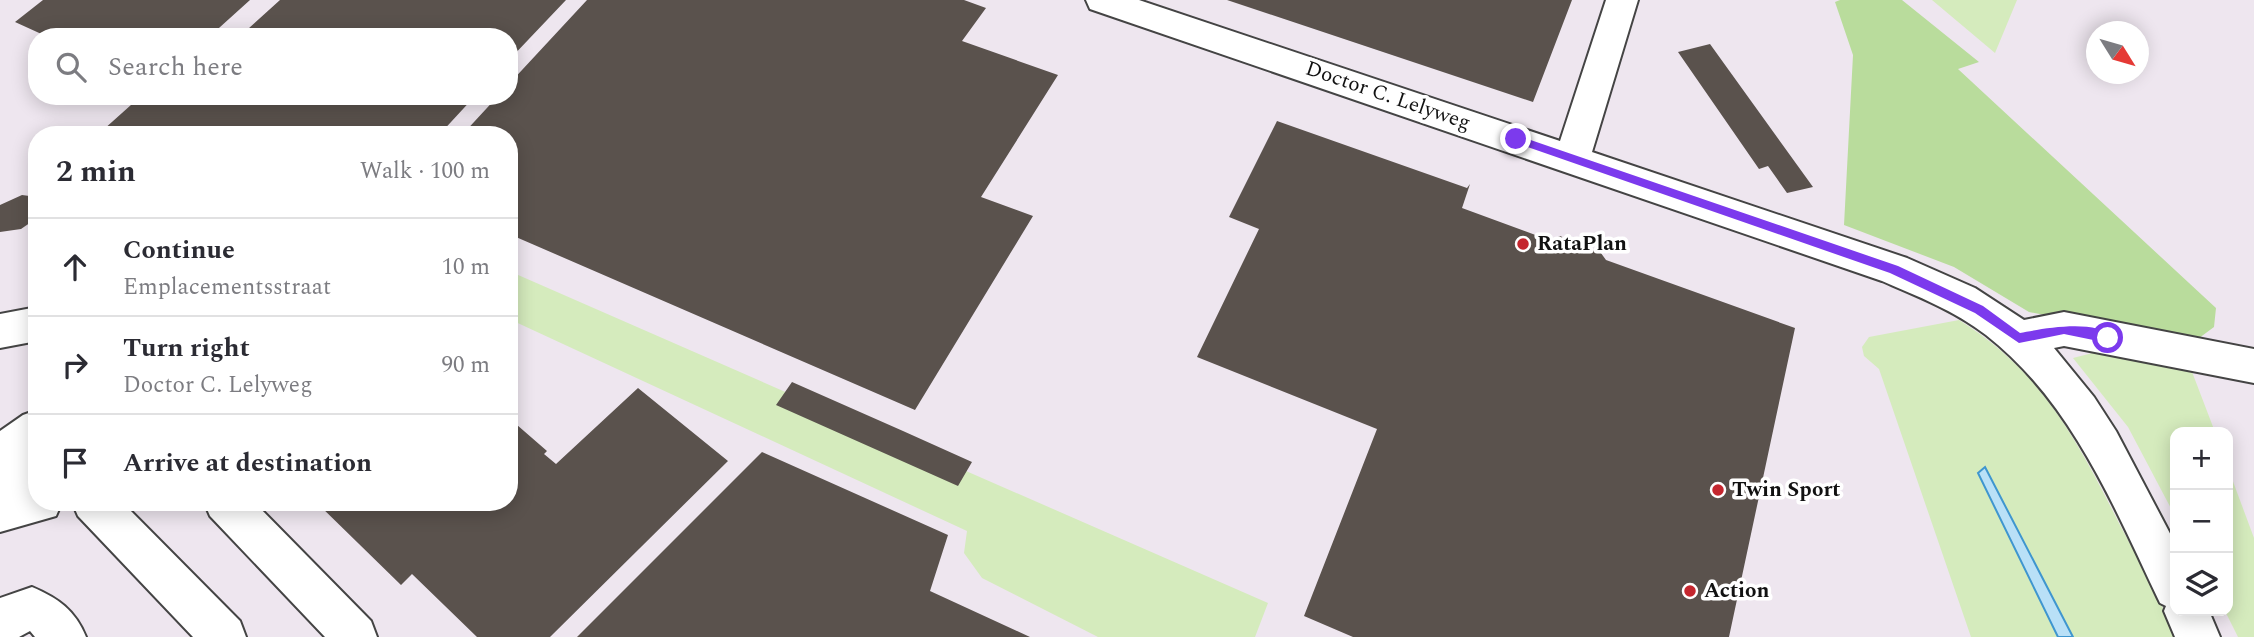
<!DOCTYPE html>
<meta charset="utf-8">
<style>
:root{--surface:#fff;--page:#f2f2f3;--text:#2b2b33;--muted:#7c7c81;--line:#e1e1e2}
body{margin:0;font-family:Spectral,serif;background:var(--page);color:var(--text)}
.controls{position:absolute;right:21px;bottom:21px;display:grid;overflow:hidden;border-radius:14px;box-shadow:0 4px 18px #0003}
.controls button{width:63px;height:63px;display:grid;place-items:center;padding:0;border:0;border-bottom:2px solid var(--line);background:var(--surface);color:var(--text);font:35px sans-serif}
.compass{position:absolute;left:2086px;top:21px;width:63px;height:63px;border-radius:50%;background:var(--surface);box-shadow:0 4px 18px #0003;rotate:127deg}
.stop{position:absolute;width:21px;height:21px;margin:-16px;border:5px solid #7c3aed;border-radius:50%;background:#fff}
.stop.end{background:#7c3aed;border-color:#fff;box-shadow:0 2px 7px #0008}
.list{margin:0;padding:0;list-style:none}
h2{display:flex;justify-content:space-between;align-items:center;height:91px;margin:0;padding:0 28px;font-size:30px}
h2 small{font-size:23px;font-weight:400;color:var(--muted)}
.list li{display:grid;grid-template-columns:46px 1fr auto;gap:21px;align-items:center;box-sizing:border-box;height:98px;padding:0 28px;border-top:2px solid var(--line)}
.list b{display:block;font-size:26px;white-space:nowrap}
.list p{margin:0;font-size:23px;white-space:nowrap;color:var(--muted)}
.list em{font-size:23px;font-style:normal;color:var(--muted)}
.icon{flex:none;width:38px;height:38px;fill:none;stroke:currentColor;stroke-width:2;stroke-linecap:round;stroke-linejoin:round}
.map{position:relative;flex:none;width:2254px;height:637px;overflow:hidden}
.search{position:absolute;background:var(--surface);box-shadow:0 4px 18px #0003;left:28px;top:28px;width:490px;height:77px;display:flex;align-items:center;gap:18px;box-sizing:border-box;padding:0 24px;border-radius:28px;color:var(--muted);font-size:26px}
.panel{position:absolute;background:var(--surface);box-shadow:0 4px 18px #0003;left:28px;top:126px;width:490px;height:385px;border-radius:28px}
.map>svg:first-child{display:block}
.industrial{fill:#eee6ef;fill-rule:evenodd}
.green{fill:#d5ebbd}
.forest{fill:#b9dc9c}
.water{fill:#b9e0f7;stroke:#3f96cf;stroke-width:2}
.building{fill:#5a524d}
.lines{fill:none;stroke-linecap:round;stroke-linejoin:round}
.minor-casing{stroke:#444;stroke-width:4}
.minor{fill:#fff;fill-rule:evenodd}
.route{fill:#7c3aed}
.poi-dot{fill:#c4262e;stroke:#fff;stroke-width:2.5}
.labels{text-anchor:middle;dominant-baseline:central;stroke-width:7;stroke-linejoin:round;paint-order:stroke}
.street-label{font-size:21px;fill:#111;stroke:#fff}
.poi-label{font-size:21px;font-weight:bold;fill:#111;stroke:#fff;text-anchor:start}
</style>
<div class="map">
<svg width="2254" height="637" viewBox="0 0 2254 637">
<rect width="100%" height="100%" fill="#fffdf5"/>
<path class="industrial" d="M0 0H2254V637H0ZM2096 32H2138V74H2096ZM37 37H509V96H37ZM37 135H509V502H37ZM2175 432H2228V611H2175Z"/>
<path class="green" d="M1932 0H2017L1995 53Z
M509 271 1268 603 1255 637H1098L982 578 964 553 967 531 509 319Z
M1959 320C2042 371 2078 442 2121 527 2140 563 2160 599 2176 637H2073L1984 467 1979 473 2058 637H1971L1879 369 1864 356 1862 347 1869 337Z
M2104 350 2189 364 2215 432H2175V516L2128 427 2073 358Z
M2228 468 2254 538V637H2238L2225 611Z"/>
<path class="forest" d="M1840 0H1902L1979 62 1958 69 2216 308 2214 327 2191 344 2029 312 1954 267 1844 225 1853 55 1835 2Z"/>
<path class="water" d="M1985 467 2073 637H2058L1978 473Z"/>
<path class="building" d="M43 0H250L209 37H48L15 22Z
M280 0H566L509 60V37H239Z
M587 0H964L986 8 962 41 1058 75 981 197 1033 216 915 410 509 234V135H462L498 96H509V84Z
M1227 0H1572L1533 102Z
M1710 44 1813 187 1787 193 1768 166 1759 169 1678 52Z
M141 96H475L439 135H112L103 130Z
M1277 121 1467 188 1470 184 1462 208 1549 240 1561 236 1569 247 1580 243 1587 253 1598 249 1606 260 1795 328 1729 637H1353L1304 616 1377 429 1197 357 1259 229 1229 217Z
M22 195 37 197V218L21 229 0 232V205Z
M792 382 903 431 972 462 958 486 776 405Z
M638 388 728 461 550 637H477L412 574 401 585 316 502H509V418L547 451 544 454 556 464Z
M762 452 948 535 930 591 1030 637H577Z"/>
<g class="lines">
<g class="minor-casing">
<path id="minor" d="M1086 0H1139L1560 141 1606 0H1638L1592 152 1907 258 1975 288 2024 320 2064 312 2254 349V383L2064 346 2054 348 2094 397 2116 431 2175 543V611H2209L2220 637H2175L2164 611 2166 606 2160 603C2114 507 2072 402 1986 335 1955 311 1917 296 1882 281L1090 9Z
M37 307V341L0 348V314Z
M37 410V502H62L56 516 0 532V431L23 415Z
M72 502H122L240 621 246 637H193L78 516Z
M204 502H254L371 621 377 637H325L210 516Z
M32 587C58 598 75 610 86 637H35L30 631 19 637H0V598Z"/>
</g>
<use href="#minor" class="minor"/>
</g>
<path class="route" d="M1516 135 1898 266 1983 306 2020 333C2042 329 2097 318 2113 338L2108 343 2064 334 2019 343 1975 313 1890 273 1513 142 1511 139Z"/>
<g class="poi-dot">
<circle cx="1523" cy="244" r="7"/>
<circle cx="1718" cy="490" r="7"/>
<circle cx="1690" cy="591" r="7"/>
</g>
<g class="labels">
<g class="street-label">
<text transform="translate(1388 96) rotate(19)">Doctor C. Lelyweg</text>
</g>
<g class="poi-label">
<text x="1537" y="244">RataPlan</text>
<text x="1732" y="490">Twin Sport</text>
<text x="1704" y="591">Action</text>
</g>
</g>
</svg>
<div class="controls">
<button>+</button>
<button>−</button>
<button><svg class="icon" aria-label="layers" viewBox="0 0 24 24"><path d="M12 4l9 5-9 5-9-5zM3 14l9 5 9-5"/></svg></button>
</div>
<svg class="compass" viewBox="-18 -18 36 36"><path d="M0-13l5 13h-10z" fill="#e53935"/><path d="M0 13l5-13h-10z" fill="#7c7c81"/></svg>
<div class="stop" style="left:2108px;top:338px"></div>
<div class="stop end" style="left:1516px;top:139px"></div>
<div class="search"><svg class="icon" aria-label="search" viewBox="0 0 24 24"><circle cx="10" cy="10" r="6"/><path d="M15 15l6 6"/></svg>Search here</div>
<section class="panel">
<h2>2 min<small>Walk · 100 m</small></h2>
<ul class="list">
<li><svg class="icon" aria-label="ahead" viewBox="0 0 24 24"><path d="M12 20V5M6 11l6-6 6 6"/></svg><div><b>Continue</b><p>Emplacementsstraat</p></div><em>10 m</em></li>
<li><svg class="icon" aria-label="right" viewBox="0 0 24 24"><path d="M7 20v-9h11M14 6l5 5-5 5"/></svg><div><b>Turn right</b><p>Doctor C. Lelyweg</p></div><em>90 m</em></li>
<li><svg class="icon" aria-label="arrive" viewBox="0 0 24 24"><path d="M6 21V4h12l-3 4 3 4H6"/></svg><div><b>Arrive at destination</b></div></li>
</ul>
</section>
</div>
